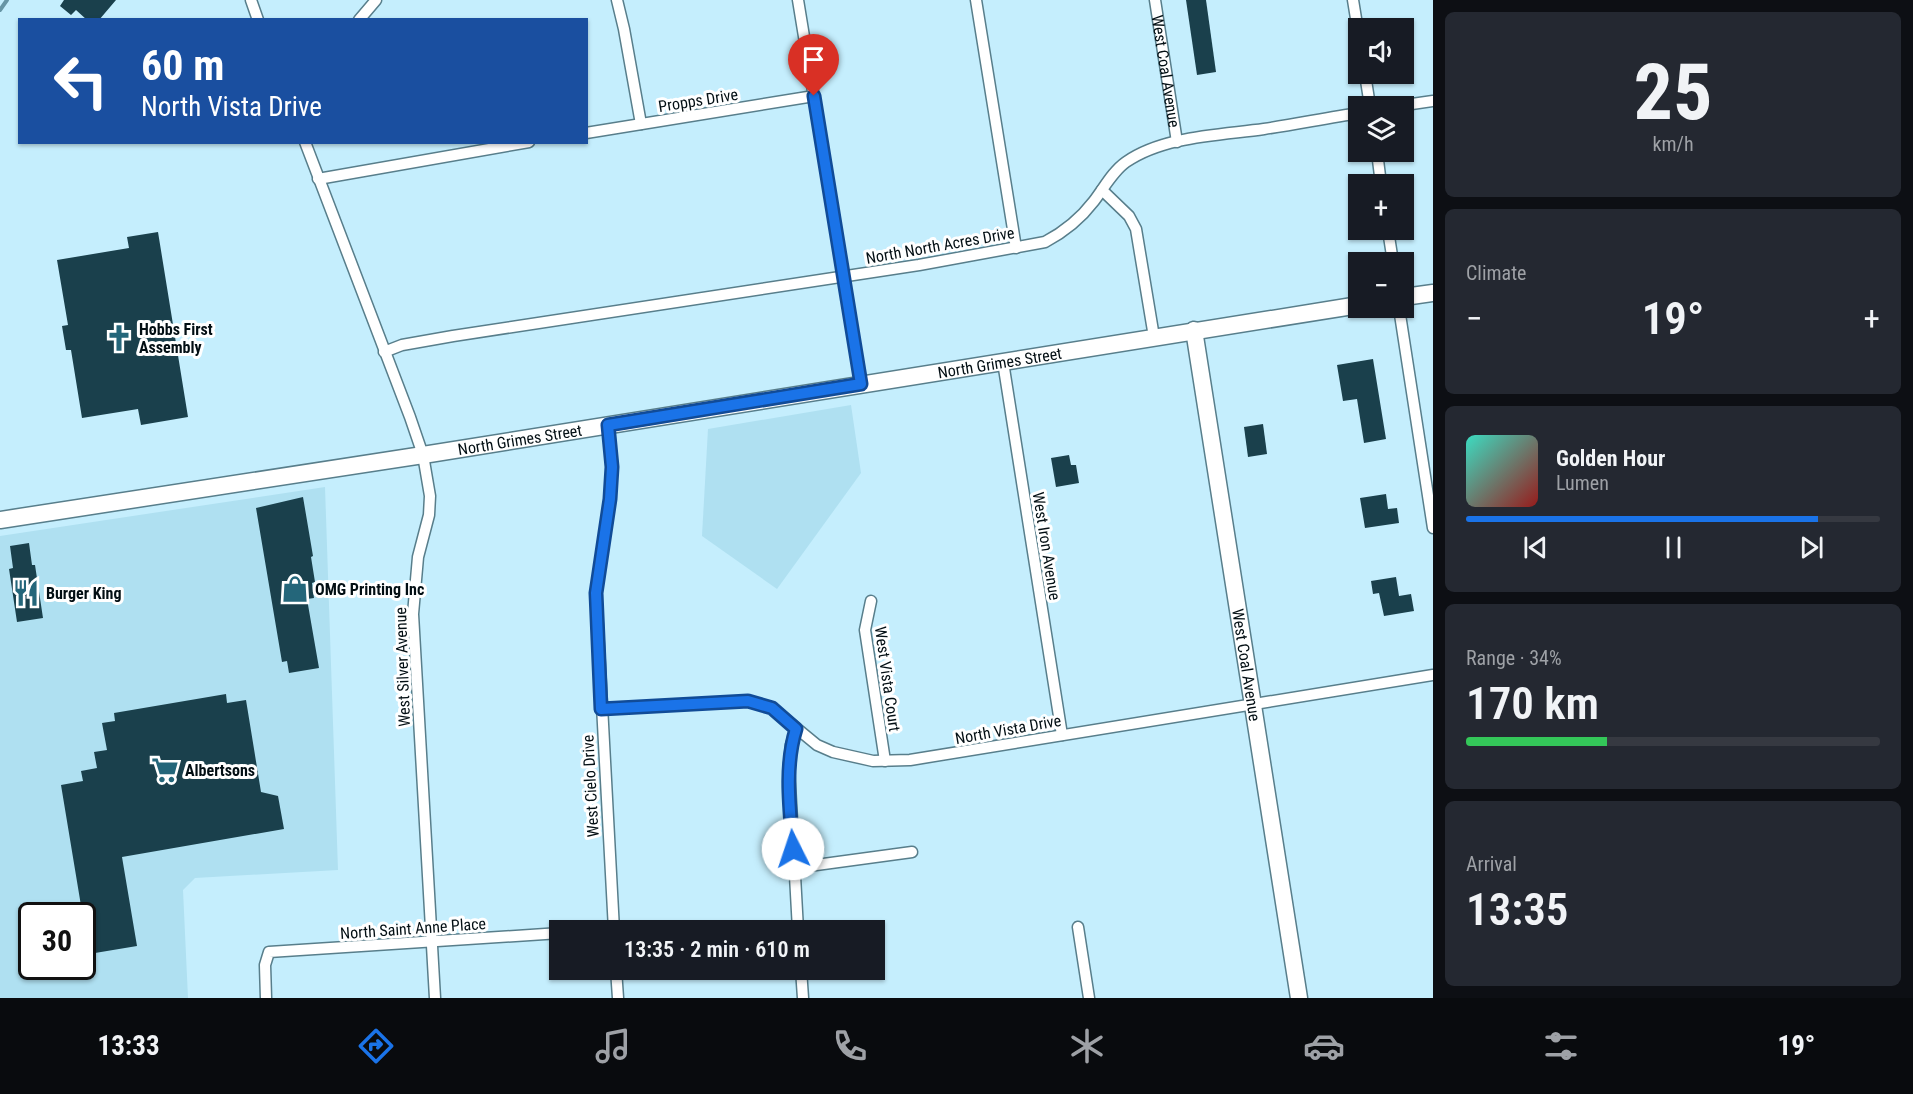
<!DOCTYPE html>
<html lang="en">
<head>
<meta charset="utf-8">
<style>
  body { margin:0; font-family:"Roboto Condensed",sans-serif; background:#242831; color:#f1f3f6; height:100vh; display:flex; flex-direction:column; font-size:22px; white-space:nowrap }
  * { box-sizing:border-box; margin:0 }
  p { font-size:20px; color:#9ea1a6 }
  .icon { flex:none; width:33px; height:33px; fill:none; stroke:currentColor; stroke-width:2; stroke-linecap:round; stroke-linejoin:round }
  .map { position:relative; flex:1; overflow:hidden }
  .details { display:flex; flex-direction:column; gap:12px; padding:12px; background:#0d0f14; width:480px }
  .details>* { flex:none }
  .banner { position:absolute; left:18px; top:18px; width:570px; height:126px; border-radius:0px; box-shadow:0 2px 4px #0004; background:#1a4fa0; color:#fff; overflow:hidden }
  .tools { position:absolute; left:1348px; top:18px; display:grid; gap:12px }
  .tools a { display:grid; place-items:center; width:66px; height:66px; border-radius:0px; background:#171b24; box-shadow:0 2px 4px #0004; font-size:30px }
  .speed { position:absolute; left:18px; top:902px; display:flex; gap:12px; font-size:30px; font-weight:700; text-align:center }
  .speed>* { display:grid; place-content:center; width:78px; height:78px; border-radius:50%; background:#171b24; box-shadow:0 2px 4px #0004; line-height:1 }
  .speed .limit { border:3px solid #111; border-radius:9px; background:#fff; color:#111 }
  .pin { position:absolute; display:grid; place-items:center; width:51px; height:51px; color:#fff; margin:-62px -26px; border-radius:50% 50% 50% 0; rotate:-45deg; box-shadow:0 0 6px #0007 }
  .pin .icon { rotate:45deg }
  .me { position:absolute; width:66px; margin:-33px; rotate:356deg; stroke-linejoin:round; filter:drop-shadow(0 0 4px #0008) }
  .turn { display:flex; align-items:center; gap:21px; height:126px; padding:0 24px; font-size:27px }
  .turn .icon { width:78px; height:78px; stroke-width:2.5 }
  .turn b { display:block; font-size:42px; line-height:51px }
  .big { font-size:45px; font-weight:600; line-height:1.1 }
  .details .card { flex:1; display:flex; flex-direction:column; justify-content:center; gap:9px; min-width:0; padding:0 21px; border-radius:9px; background:#242831 }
  .details .dial { align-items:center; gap:0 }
  .dial b { font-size:78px; line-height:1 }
  .song { display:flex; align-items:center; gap:18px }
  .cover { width:72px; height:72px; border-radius:9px; background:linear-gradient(135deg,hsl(170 70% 55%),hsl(0 70% 35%)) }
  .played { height:6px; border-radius:3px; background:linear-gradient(90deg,#1a73e8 85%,#363941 85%) }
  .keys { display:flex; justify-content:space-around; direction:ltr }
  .heat { display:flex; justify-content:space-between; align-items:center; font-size:33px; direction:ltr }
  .charge { height:9px; border-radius:4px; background:linear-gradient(90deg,#34c759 34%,#363941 0) }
  .trip { position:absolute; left:549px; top:920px; width:336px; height:60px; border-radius:0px; background:#171b24; box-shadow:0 2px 4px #0004; font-weight:600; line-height:60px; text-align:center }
  .tab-bar { display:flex; height:96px; justify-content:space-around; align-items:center; background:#090b0e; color:#9ea1a6 }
  .tab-bar .icon { width:42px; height:42px }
  .tab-bar .active { color:#1a73e8 }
  .tab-bar b { font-size:27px; color:#f1f3f6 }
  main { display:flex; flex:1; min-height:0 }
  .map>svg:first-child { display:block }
  .built { fill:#afe0f1; fill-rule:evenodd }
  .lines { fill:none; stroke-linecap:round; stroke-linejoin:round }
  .stream { stroke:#6795a5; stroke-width:4 }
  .building { fill:#1a404c }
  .street-casing { stroke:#587e8b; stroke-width:13 }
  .secondary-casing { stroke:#587e8b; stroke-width:19 }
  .street { stroke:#fff; stroke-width:10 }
  .secondary { stroke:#fff; stroke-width:16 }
  .route-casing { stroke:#114b97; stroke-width:15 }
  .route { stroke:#1a73e8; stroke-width:10 }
  .labels { text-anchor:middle; stroke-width:6; stroke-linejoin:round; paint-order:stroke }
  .street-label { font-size:16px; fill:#020e13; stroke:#fff }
  .poi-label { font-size:16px; font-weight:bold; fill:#020e13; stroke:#fff; text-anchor:start }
</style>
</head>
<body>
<main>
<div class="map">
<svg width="1433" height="998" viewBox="0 0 1433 998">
  <rect width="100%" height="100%" fill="#c5eefd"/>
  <g class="built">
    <path d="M851,405l10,68 -84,116 -75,-53 6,-107z"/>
    <path d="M325,487l13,383 -143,8 -12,12 5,108h-188v-462zM32,915h50v51h-50z"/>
  </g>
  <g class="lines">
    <path class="stream" d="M0,10l7,-10"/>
  </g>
  <g class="building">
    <path d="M64,0h52l-17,20h-12l-11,-10 -5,5 -11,-9z"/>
    <path d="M1186,0h20l10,72 -19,3z"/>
    <path d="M158,232l30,185 -47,8 -3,-16 -56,9 -11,-68h-5l-4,-24 6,-1 -11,-65 72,-12 -2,-11z"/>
    <path d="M1373,359l13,80 -22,4 -7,-44 -14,2 -6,-36z"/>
    <path d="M1263,424l4,30 -19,3 -4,-30z"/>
    <path d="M1069,455l2,10h5l3,18 -23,4 -5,-29z"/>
    <path d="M1386,494l2,15 9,-1 2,15 -34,5 -5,-30z"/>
    <path d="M303,497l10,59 -2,1 4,25 -3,1 2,15 -7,1 12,69 -30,5 -2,-12 -5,1 -26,-154z"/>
    <path d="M29,543l3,22h3l8,53 -26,4 -8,-53 4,-1 -3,-22z"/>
    <path d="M1396,577l3,19 12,-2 3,17 -30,5 -5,-23 -6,1 -2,-13z"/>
    <path d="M226,694l1,9 19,-3 15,92 17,4 6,33 -162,28 15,89 -48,8 -28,-169 22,-4 -2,-10 16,-3 -3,-16 13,-2 -5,-27 13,-2 -1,-8z"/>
  </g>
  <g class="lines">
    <defs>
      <g id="street">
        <path d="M251,0l7,20"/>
        <path d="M617,0l7,29 17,95"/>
        <path d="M798,0l63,384"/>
        <path d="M976,0l40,248"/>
        <path id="s1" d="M1155,0l22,142"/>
        <path d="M1353,0l6,37"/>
        <path d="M359,20l17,-20"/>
        <path d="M1365,74l5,32"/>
        <path d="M1398,106l35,-5"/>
        <path d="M586,133l228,-37"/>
        <path d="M305,142l105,275 13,38 7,41 -1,19 -11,42 -5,57 22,384"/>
        <path d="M1377,152l4,32"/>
        <path d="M318,179l211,-37"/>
        <path d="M1102,190l27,26 7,13 18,108"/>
        <path d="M1388,230l5,32"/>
        <path d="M1399,308l34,220"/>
        <path d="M384,352l18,-7 51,-9 466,-71 126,-23c19,-10 36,-24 49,-41 10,-13 19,-30 32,-39 37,-26 95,-27 138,-33 32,-5 63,-11 95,-16"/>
        <path d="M1003,362l59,373"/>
        <path d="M608,425l4,42 -2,32 -14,94 18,337"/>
        <path d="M871,601l-6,29 20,131"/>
        <path d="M601,709l147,-8 24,7 45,37 16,7 40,9 37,-1 523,-85"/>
        <path d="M796,729l-5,16 -2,21 9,164"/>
        <path d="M794,868l118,-16"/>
        <path d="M1078,927l11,71"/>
        <path d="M616,969l2,29"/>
        <path d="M801,969l2,29"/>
        <path d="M266,998l-1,-33 4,-13 291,-19"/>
      </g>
      <g id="secondary">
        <path d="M1404,297l29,-4"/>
        <path id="s2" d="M1194,330l105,668"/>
        <path id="s3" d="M0,520l423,-65 936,-150"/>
      </g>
    </defs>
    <use href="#street" class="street-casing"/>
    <use href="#secondary" class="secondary-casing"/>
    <use href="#street" class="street"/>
    <use href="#secondary" class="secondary"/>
  </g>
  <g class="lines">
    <defs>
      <path id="route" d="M793,849c-3,-39 -9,-82 3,-120l-24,-21 -24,-7 -147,8 -5,-116 14,-94 2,-32 -4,-42 253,-41 -47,-288"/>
    </defs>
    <use href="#route" class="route-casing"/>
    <use href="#route" class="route"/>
  </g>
  <defs>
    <symbol id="church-bare" viewBox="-9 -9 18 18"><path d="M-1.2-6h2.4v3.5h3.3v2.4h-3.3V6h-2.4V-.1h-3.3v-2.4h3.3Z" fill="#24667a" stroke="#fff" stroke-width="2.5" paint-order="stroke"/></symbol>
    <symbol id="shop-bare" viewBox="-9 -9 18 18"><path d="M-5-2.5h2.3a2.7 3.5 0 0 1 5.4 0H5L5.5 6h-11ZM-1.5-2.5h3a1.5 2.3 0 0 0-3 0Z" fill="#24667a" stroke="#fff" stroke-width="2.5" paint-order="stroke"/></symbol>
    <symbol id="restaurant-bare" viewBox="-9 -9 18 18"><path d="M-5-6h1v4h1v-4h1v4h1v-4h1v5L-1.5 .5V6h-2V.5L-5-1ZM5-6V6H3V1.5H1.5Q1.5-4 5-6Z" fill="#24667a" stroke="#fff" stroke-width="2.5" paint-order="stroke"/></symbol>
    <symbol id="supermarket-bare" viewBox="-9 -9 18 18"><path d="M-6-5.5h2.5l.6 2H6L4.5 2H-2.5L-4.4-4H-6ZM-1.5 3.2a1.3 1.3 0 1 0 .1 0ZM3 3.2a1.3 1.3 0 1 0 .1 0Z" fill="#24667a" stroke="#fff" stroke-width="2.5" paint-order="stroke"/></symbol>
  </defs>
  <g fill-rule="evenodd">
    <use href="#church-bare" x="100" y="319" width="38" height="38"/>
    <use href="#shop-bare" x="276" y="570" width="38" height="38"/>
    <use href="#restaurant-bare" x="7" y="574" width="38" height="38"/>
    <use href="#supermarket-bare" x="146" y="751" width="38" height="38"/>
  </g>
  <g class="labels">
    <g class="street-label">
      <text dy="6" stroke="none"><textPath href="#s1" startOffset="72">West Coal Avenue</textPath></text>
      <text transform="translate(698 100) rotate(-9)" y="6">Propps Drive</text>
      <text transform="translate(940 245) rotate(-10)" y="6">North North Acres Drive</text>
      <text dy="6" stroke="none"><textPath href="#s3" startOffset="1012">North Grimes Street</textPath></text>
      <text dy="6" stroke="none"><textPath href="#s3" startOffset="526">North Grimes Street</textPath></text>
      <text transform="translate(1047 546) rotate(81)" y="6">West Iron Avenue</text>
      <text dy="6" stroke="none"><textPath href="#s2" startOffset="339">West Coal Avenue</textPath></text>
      <text transform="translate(402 667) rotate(-92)" y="6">West Silver Avenue</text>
      <text transform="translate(888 679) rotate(82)" y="6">West Vista Court</text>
      <text transform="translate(1008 729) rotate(-10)" y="6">North Vista Drive</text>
      <text transform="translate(590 786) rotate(-93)" y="6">West Cielo Drive</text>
      <text transform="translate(413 928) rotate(-4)" y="6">North Saint Anne Place</text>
    </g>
    <g class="poi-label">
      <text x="139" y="335">Hobbs First<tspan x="139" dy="18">Assembly</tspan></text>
      <text x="315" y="595">OMG Printing Inc</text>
      <text x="46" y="599">Burger King</text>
      <text x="185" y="776">Albertsons</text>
    </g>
  </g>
</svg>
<div class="tools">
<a><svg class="icon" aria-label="sound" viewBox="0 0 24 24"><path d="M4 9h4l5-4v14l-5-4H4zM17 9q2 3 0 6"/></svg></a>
<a><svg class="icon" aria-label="layers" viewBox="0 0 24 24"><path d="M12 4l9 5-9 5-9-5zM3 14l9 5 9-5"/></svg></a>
<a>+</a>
<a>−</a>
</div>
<div class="speed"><div class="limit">30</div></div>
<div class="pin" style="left:814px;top:96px;background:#d93025"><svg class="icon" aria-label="arrive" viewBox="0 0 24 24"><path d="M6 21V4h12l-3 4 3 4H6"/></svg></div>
<svg class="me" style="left:793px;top:849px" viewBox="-20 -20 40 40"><circle r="19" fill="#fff"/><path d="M0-13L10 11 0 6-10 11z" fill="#1a73e8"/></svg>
<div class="trip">13:35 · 2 min · 610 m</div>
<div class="banner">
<div class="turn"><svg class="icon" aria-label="left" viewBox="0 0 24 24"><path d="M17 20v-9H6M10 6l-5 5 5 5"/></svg><div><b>60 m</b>North Vista Drive</div></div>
</div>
</div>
<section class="details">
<div class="card dial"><b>25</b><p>km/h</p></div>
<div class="card"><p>Climate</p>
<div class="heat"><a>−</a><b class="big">19°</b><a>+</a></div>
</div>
<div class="card">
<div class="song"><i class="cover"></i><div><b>Golden Hour</b><p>Lumen</p></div></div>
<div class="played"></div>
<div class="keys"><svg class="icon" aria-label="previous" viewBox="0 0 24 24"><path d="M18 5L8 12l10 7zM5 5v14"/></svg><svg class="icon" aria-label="pause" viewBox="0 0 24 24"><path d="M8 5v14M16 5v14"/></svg><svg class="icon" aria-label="next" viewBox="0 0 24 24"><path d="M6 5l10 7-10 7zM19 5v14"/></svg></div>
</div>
<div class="card"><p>Range · 34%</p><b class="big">170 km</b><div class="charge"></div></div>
<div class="card"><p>Arrival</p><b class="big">13:35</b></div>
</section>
</main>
<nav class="tab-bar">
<b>13:33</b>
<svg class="icon active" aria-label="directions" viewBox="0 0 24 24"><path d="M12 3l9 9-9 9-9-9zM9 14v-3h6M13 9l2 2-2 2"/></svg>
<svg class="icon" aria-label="music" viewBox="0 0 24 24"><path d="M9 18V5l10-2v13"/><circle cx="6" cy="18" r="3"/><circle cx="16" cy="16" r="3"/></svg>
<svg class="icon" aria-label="phone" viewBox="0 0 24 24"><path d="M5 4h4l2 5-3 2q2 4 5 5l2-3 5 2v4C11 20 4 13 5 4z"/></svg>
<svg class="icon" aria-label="climate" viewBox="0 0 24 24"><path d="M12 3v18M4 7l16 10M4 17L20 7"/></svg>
<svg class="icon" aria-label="car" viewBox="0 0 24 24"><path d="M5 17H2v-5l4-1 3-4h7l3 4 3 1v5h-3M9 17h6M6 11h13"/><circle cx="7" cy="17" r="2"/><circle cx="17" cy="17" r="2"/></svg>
<svg class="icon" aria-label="filters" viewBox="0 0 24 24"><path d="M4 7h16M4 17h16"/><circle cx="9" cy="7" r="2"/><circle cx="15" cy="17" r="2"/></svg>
<b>19°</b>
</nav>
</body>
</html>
